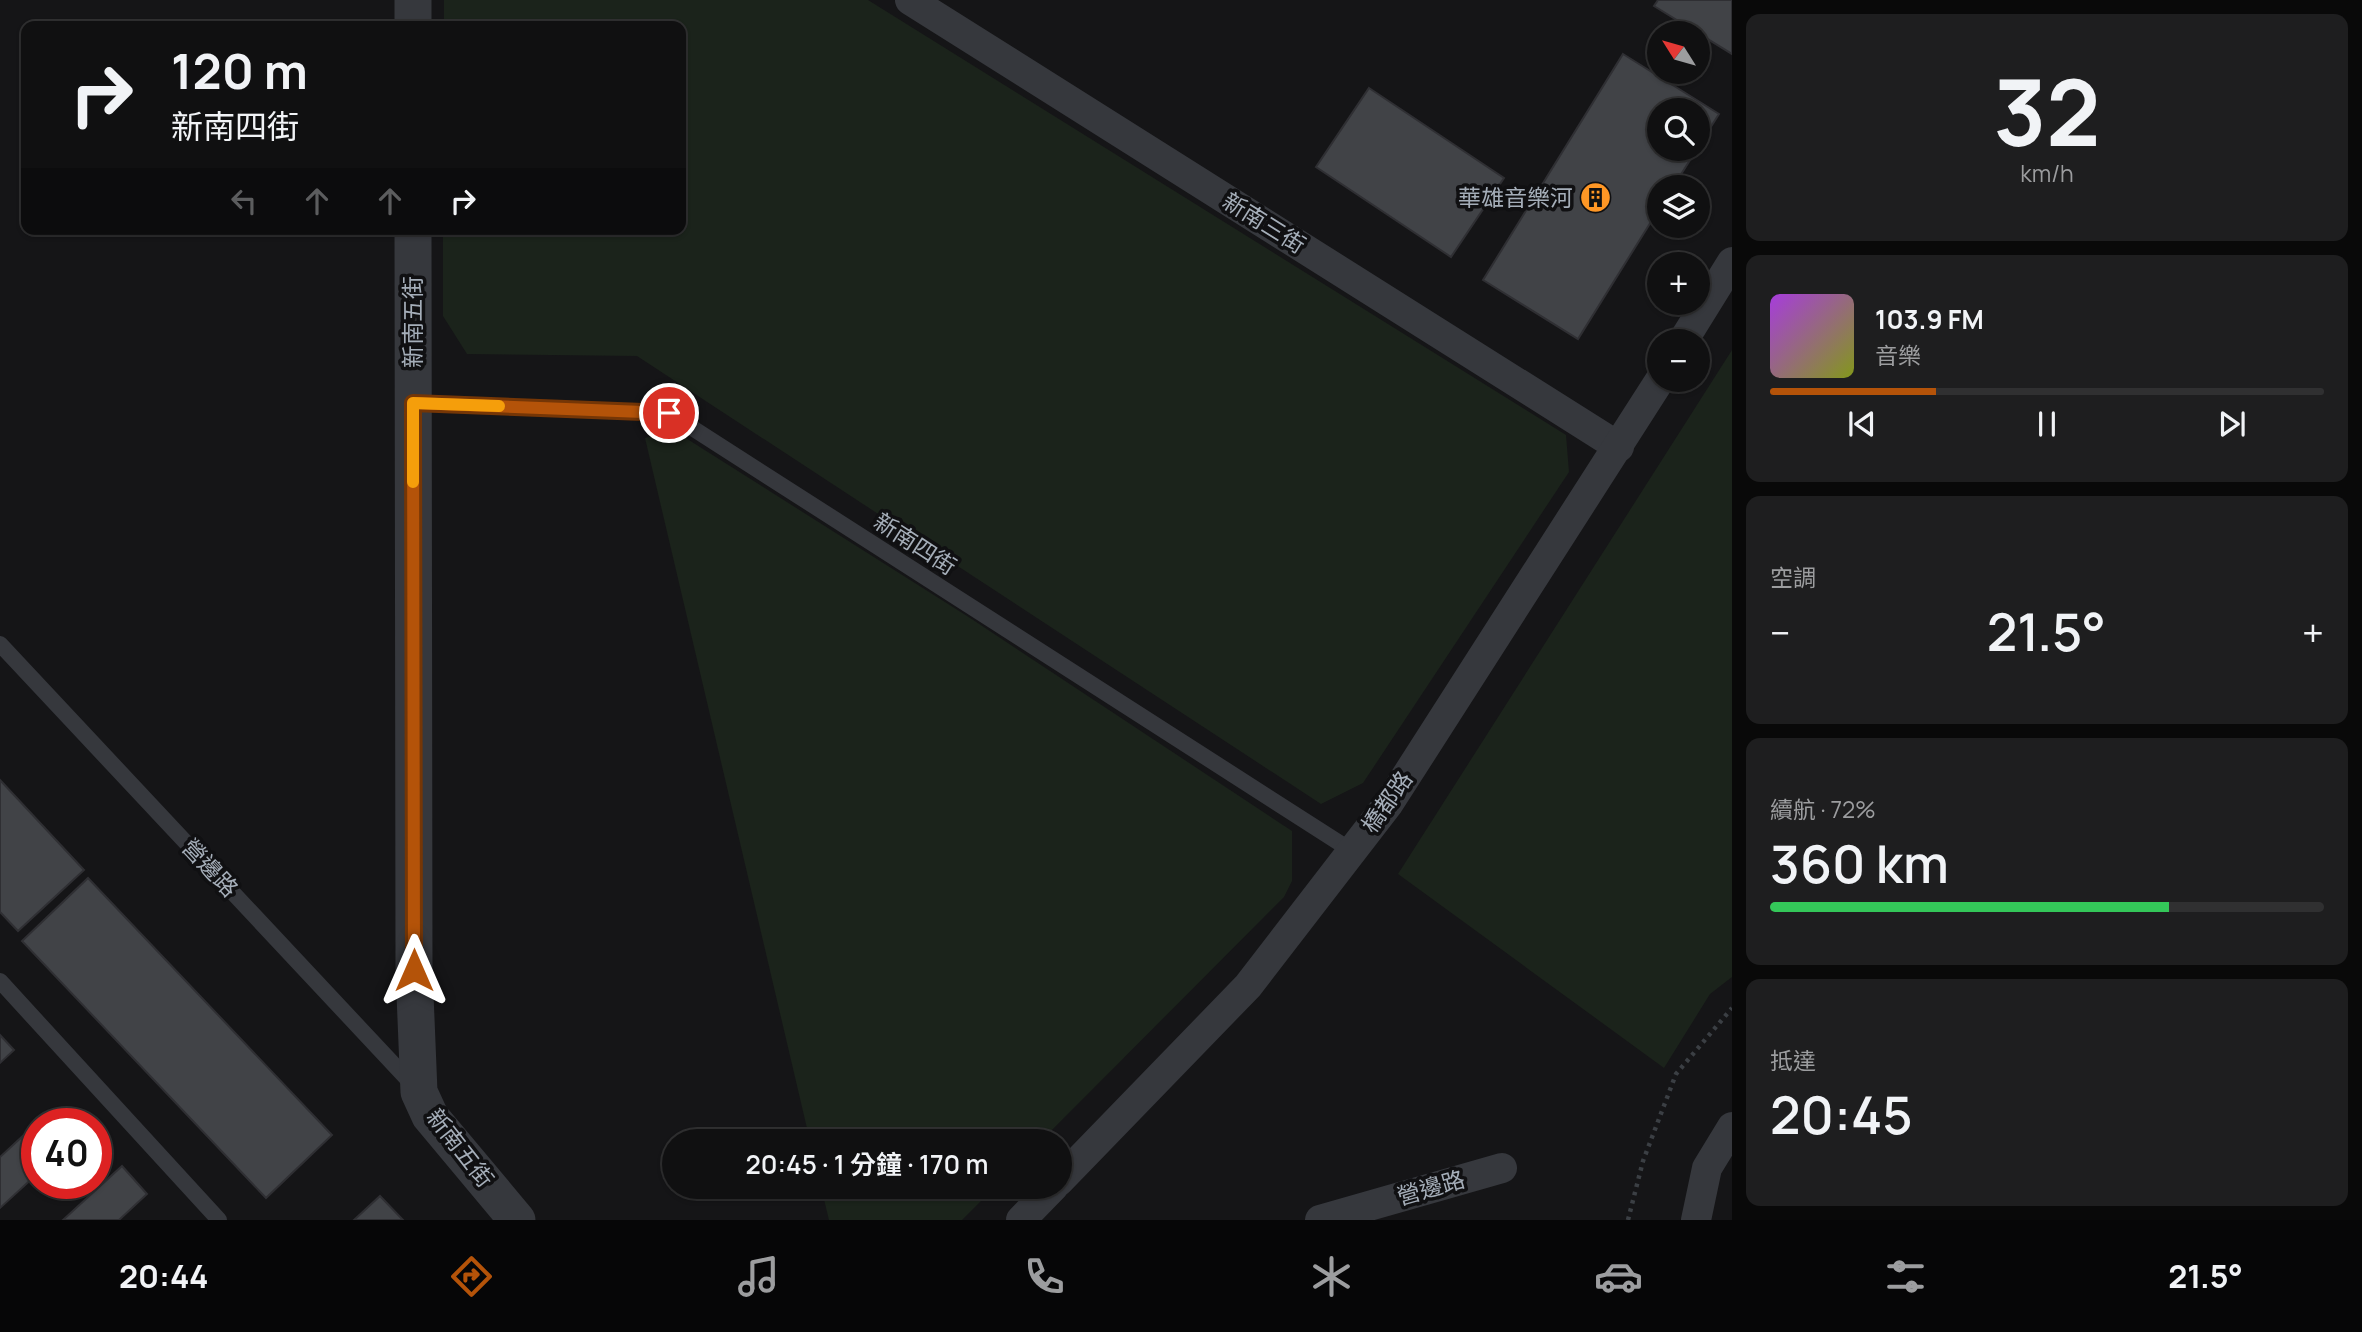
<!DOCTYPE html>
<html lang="zh-TW">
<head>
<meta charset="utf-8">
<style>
  body { margin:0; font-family:Manrope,"Noto Sans TC",sans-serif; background:#1e1e1f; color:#f1f3f6; height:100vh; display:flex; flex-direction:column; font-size:26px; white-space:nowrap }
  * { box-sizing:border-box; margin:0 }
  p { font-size:23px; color:#9c9d9f }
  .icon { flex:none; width:38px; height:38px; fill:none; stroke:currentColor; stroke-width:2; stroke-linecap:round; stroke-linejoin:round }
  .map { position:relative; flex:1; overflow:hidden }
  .panel { display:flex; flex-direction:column; gap:14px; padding:14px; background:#090909; width:630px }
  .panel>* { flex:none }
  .guide { position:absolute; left:21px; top:21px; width:665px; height:214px; border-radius:14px; box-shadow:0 2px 5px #0004,0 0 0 2px #303031; background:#101011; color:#f1f3f6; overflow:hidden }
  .needle { width:46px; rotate:307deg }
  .tools { position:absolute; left:1647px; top:21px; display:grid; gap:14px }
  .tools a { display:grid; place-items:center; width:63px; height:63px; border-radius:50%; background:#101011; box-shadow:0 2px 5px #0004,0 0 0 2px #303031; font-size:35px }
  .speed { position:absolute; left:21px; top:1108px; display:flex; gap:14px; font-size:35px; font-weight:700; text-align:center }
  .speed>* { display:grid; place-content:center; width:91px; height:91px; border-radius:50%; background:#101011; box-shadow:0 2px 5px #0004,0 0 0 2px #303031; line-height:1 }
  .speed .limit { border:10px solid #d22; background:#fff; color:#111 }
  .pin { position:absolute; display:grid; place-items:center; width:60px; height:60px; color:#fff; margin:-30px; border:4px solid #fff; border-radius:50%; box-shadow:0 2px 7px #0007 }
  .me { position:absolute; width:77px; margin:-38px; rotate:0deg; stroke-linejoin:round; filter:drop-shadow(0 0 5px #0008) }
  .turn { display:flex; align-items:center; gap:24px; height:147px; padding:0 35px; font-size:32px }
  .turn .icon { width:91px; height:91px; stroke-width:2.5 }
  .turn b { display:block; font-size:49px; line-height:60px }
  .lanes { display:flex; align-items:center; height:66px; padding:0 35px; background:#0003; justify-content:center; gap:35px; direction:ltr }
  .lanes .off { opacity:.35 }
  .big { font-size:52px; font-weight:600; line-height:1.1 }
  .panel .card { flex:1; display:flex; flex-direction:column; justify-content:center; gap:10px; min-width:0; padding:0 24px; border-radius:14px; background:#1e1e1f }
  .panel .dial { align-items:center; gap:0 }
  .dial b { font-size:91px; line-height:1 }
  .song { display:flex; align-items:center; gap:21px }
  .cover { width:84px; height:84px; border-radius:10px; background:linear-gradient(135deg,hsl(280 70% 55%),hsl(70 70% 35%)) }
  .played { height:7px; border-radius:4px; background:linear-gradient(90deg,#b45309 30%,#303031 30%) }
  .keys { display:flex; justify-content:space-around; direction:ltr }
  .heat { display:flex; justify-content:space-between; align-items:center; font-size:38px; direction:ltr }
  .charge { height:10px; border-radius:5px; background:linear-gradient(90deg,#34c759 72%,#303031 0) }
  .trip { position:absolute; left:662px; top:1129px; width:410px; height:70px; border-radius:35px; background:#101011; box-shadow:0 2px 5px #0004,0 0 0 2px #303031; font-weight:600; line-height:70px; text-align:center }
  .tabs { display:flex; height:112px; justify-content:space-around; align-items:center; background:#060607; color:#9c9d9f }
  .tabs .icon { width:49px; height:49px }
  .tabs .selected { color:#b45309 }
  .tabs b { font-size:32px; color:#f1f3f6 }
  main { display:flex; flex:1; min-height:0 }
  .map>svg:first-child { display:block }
  .green { fill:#1b231b }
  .building { fill:#414347; stroke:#2f2f33; stroke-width:2 }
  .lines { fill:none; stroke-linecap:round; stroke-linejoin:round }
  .path { stroke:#3b3f44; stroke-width:4.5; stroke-dasharray:3.5 5; stroke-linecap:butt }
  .service { stroke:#36383d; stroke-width:16 }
  .minor { stroke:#36383d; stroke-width:30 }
  .tertiary { stroke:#36383d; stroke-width:37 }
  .route-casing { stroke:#753606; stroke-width:18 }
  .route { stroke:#b45309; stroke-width:12 }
  .slow { stroke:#f59e0b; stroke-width:12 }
  .labels { text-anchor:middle; stroke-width:7; stroke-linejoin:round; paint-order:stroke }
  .poi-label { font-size:23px; fill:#a5aeb9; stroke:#101012; text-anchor:end }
  .street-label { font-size:23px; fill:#a5aeb9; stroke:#101012 }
</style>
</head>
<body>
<main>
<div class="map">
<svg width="1732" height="1220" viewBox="0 0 1732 1220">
  <rect width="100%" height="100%" fill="#151517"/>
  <g class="green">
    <path d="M444,0h424l698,435 3,37 -206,311 -42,21 -684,-448 -170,-2 -24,-38v-87h238v-203h-237z"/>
    <path d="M1732,350v627l-22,17 -46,74 -266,-194z"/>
    <path d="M673,430l294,186 325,215v50l-8,16 -243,244h-231l-165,-703z"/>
    <path d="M821,1187v-1l174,1 -33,33h-133z"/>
  </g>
  <g class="building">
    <path d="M1658,0h74v54l-78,-48z"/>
    <path d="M1623,54l96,60 -21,33v-37h-39v39h38l-24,38h-14v22l-81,130 -95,-59z"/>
    <path d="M1369,88l135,90 -53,79 -135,-90z"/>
    <path d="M0,780l84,90 -66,61 -18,-19z"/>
    <path d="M88,878l244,257 -66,63 -244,-257z"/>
    <path d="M0,1035l14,15 -14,13z"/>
    <path d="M25,1134l12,12v28l-37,34v-51z"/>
    <path d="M122,1166l25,28 -28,26h-56z"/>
    <path d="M380,1196l23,24h-49z"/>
  </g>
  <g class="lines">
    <path class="path" d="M1628,1220l15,-59 33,-87 56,-66"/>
    <g class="service">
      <path d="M413,403l256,10 683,438"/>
      <path d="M0,644l412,440"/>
      <path d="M0,981l219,239"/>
    </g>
    <g class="minor">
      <path d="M910,0l709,447"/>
      <path d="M1683,341l49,-79"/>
      <path d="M1059,1181l189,-195 141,-183 271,-423"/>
      <path d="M1021,1220l33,-34"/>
      <path d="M1320,1220l182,-52"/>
      <path d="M1696,1220l11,-52 25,-41"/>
    </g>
    <g class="tertiary">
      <path d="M413,0v26"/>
      <path d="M413,229l1,741 5,122 11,24 87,104"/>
    </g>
  </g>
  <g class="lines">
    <defs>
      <path id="route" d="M414,970l-1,-567 256,10"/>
    </defs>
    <use href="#route" class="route-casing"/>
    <use href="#route" class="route"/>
    <path class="slow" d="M413,482v-79l86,3"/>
  </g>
  <defs>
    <symbol id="building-disc" viewBox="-11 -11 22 22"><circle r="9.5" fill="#ff9725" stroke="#101012"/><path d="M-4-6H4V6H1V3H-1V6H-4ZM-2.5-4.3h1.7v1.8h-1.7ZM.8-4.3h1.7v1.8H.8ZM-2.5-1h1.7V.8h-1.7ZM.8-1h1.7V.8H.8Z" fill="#111"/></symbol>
  </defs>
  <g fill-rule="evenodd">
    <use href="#building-disc" x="1578" y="180" width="35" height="35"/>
  </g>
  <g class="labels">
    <g class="poi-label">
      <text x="1573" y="206">華雄音樂河</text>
    </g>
    <g class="street-label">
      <text transform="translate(1264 223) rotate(32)" y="8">新南三街</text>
      <text transform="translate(413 322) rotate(-90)" y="8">新南五街</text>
      <text transform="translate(915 544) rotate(33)" y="8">新南四街</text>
      <text transform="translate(1387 802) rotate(-55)" y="8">橋都路</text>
      <text transform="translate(210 868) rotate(47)" y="8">營邊路</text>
      <text transform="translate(460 1148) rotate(52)" y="8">新南五街</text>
      <text transform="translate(1431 1188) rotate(-16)" y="8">營邊路</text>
    </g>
  </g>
</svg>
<div class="tools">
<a><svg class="needle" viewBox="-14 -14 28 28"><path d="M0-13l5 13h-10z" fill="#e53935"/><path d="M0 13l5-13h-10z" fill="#9c9d9f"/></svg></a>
<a><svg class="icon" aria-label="search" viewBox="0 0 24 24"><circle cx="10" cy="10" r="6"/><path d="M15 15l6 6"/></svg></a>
<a><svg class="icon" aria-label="layers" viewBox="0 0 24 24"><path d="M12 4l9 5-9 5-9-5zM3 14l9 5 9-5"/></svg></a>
<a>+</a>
<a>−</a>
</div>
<div class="speed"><div class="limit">40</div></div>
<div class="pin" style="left:669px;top:413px;background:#d93025"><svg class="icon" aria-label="arrive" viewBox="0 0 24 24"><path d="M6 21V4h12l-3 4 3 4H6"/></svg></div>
<svg class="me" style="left:414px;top:970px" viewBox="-20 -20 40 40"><path d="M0-17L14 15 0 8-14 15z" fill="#b45309" stroke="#fff" stroke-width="4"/></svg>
<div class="trip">20:45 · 1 分鐘 · 170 m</div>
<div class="guide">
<div class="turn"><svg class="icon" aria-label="right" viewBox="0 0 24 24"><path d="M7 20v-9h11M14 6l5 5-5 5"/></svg><div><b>120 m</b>新南四街</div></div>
<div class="lanes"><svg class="icon off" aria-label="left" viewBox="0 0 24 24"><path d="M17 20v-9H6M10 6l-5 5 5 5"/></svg><svg class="icon off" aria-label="ahead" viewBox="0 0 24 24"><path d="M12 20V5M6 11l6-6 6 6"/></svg><svg class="icon off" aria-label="ahead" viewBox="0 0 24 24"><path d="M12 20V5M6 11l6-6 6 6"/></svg><svg class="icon" aria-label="right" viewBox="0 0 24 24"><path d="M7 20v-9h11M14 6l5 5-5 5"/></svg></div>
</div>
</div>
<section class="panel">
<div class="card dial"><b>32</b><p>km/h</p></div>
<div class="card">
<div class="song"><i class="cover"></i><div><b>103.9 FM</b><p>音樂</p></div></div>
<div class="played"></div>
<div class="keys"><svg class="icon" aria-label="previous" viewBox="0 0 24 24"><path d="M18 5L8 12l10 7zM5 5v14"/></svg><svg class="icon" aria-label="pause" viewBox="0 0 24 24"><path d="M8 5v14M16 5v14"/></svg><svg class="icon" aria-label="next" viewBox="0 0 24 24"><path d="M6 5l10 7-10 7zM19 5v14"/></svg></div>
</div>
<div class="card"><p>空調</p>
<div class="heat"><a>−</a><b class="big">21.5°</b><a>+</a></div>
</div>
<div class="card"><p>續航 · 72%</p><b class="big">360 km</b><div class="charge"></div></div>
<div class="card"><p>抵達</p><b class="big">20:45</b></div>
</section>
</main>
<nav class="tabs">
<b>20:44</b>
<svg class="icon selected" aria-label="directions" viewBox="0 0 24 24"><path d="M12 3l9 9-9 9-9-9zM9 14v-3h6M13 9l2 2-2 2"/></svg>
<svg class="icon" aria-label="music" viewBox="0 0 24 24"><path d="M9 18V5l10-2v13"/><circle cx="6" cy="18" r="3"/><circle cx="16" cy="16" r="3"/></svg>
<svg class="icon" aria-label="phone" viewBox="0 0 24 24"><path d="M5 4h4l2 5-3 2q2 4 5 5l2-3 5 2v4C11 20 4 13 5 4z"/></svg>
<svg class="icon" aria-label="climate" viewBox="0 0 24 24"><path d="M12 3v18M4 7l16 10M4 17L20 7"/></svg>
<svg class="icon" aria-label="car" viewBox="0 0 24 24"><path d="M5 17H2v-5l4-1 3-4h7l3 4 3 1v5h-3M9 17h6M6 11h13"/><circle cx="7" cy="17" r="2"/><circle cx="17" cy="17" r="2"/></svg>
<svg class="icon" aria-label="filters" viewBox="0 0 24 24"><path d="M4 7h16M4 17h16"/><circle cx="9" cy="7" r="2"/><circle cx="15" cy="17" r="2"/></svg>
<b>21.5°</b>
</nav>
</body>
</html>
